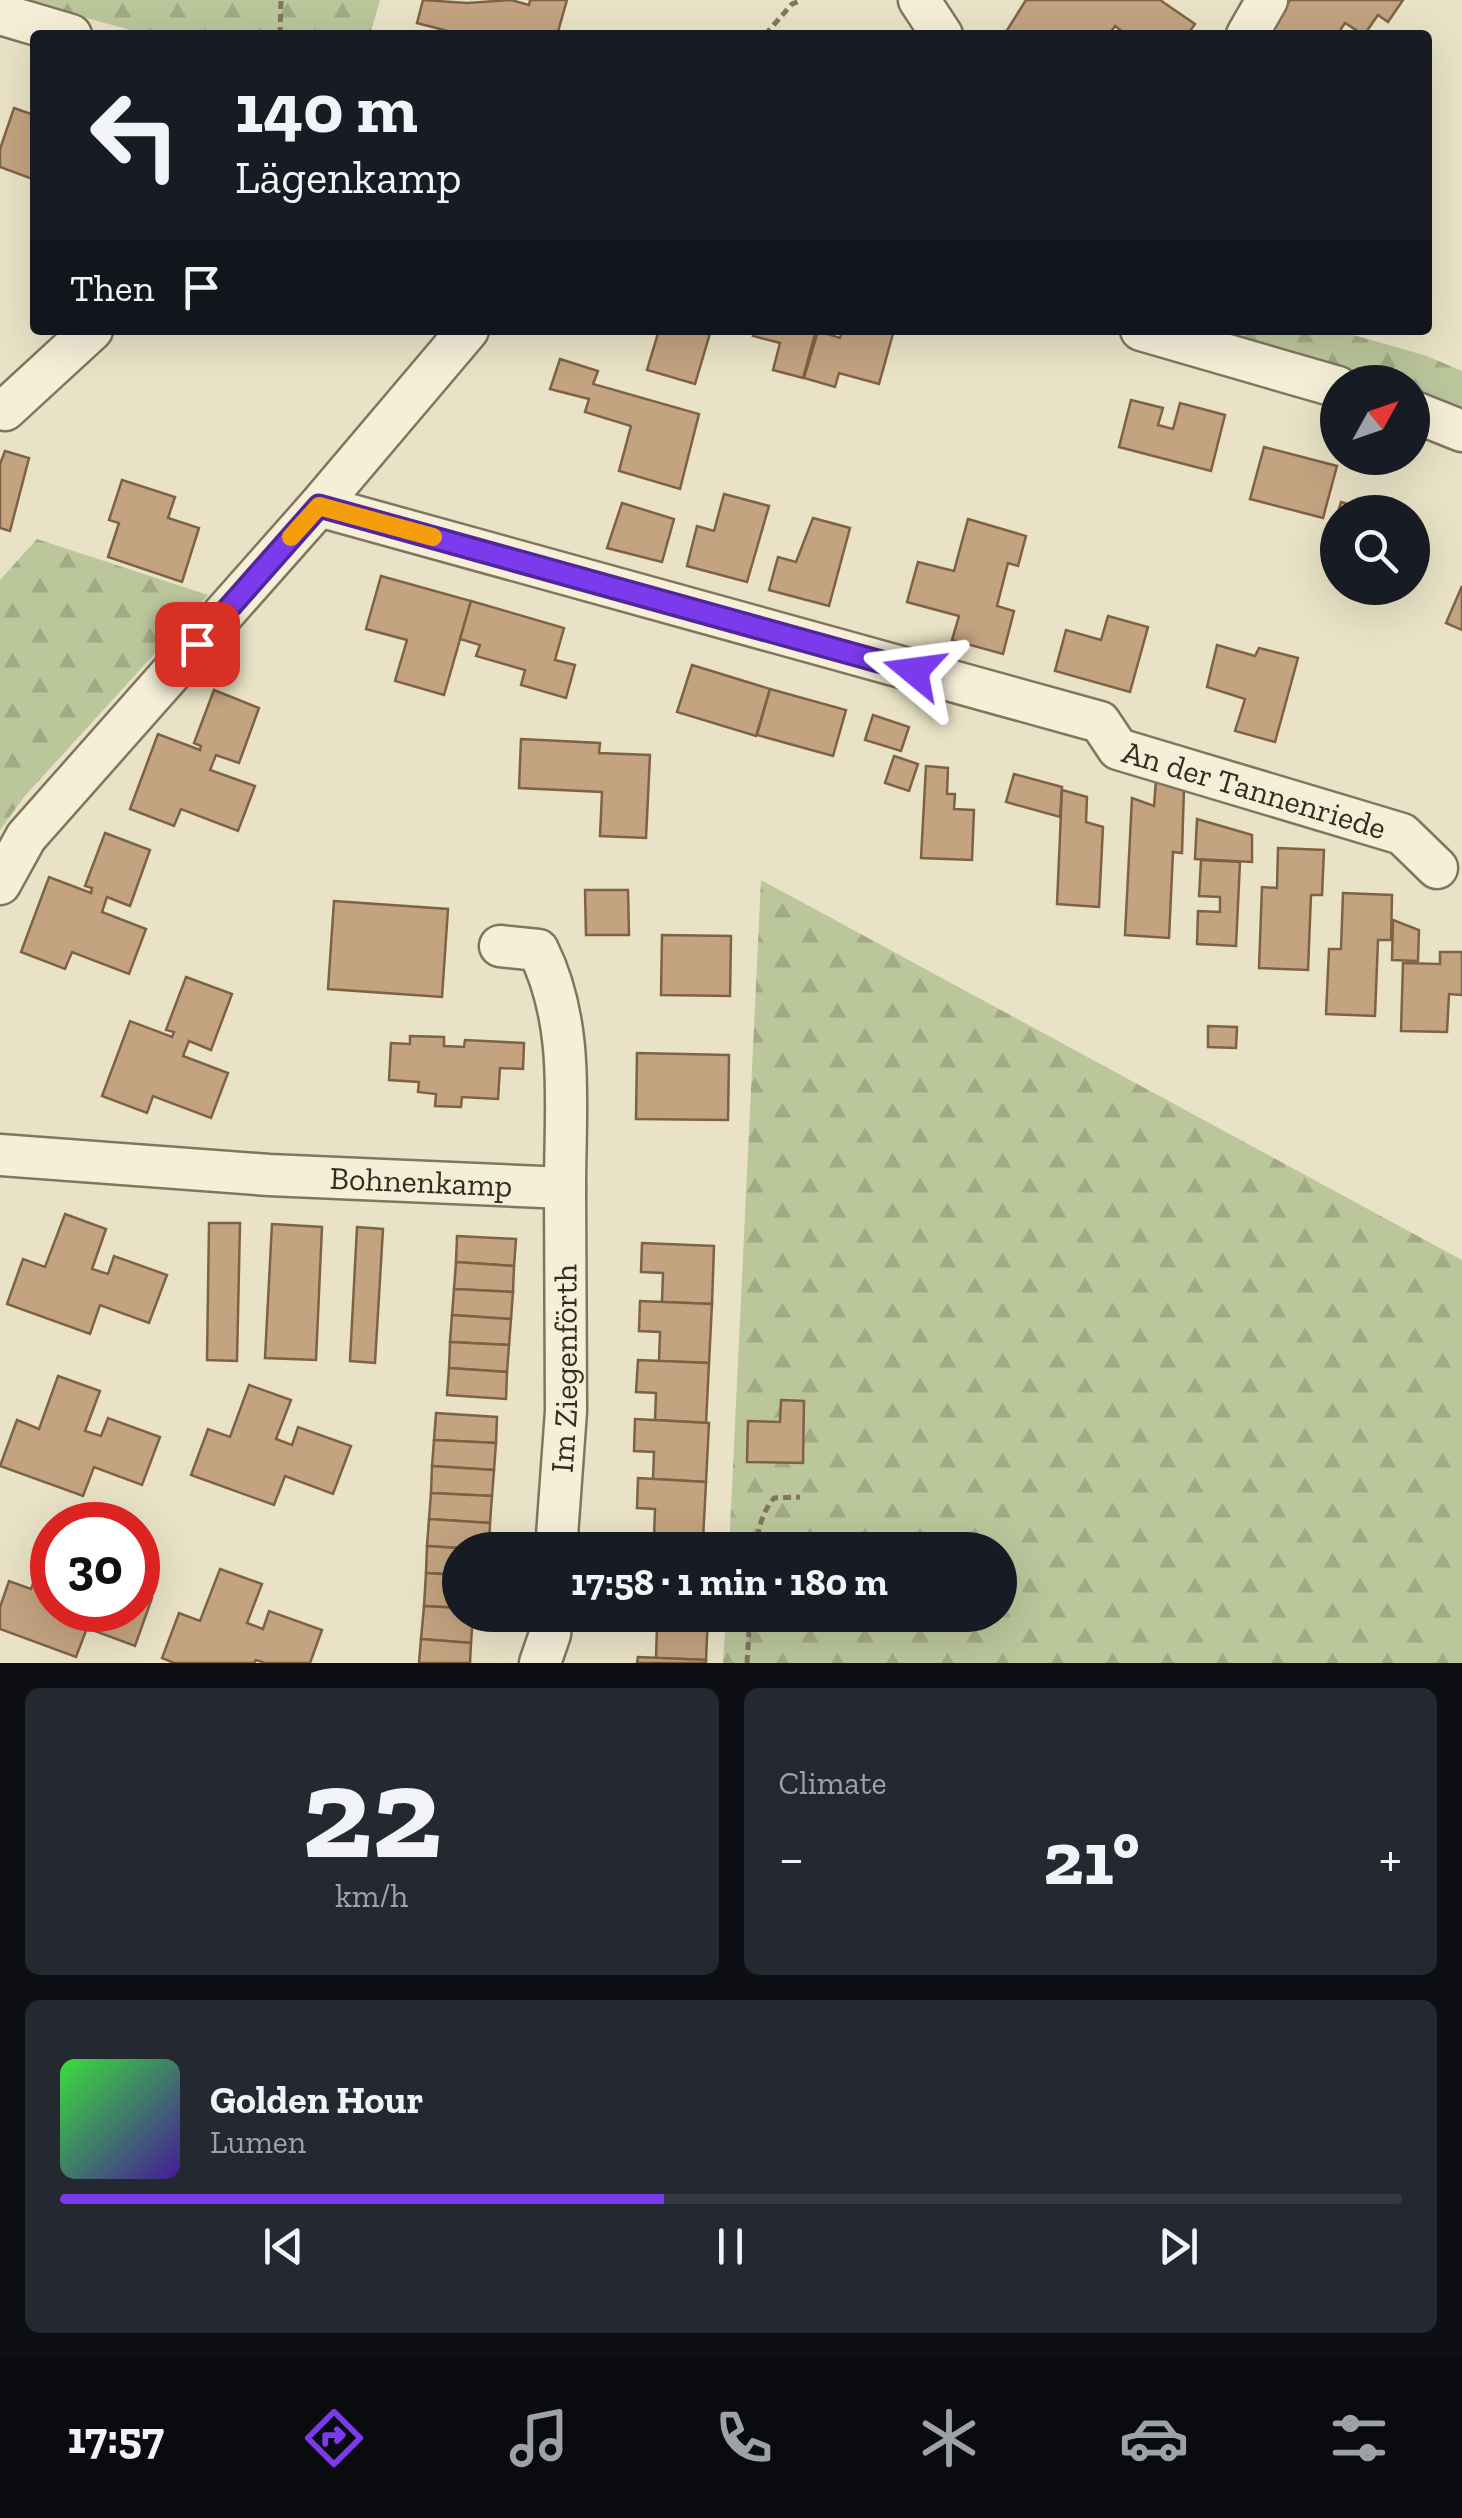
<!DOCTYPE html>
<html lang="en">
<head>
<meta charset="utf-8">
<style>
  body { margin:0; font-family:"Zilla Slab",serif; background:#242831; color:#f1f3f6; height:100vh; display:flex; flex-direction:column; font-size:38px; white-space:nowrap }
  * { box-sizing:border-box; margin:0 }
  p { font-size:32px; color:#9ea1a6 }
  .icon { flex:none; width:55px; height:55px; fill:none; stroke:currentColor; stroke-width:2; stroke-linecap:round; stroke-linejoin:round }
  .map { position:relative; height:1663px; overflow:hidden }
  .side { display:flex; flex-direction:column; gap:25px; padding:25px; background:#0d0f14; flex:1 }
  .side>* { flex:none }
  .hud { position:absolute; left:30px; top:30px; width:1402px; height:305px; border-radius:10px; box-shadow:0 10px 40px #0002; background:#171b24; color:#f1f3f6; overflow:hidden }
  .needle { width:65px; rotate:50deg }
  .tools { position:absolute; left:1320px; top:365px; display:grid; gap:20px }
  .tools a { display:grid; place-items:center; width:110px; height:110px; border-radius:50%; background:#171b24; box-shadow:0 10px 40px #0002; font-size:50px }
  .speed { position:absolute; left:30px; top:1502px; display:flex; gap:20px; font-size:50px; font-weight:700; text-align:center }
  .speed>* { display:grid; place-content:center; width:130px; height:130px; border-radius:50%; background:#171b24; box-shadow:0 10px 40px #0002; line-height:1 }
  .speed .limit { border:15px solid #d22; background:#fff; color:#111 }
  .pin { position:absolute; display:grid; place-items:center; width:85px; height:85px; color:#fff; margin:-42px; border-radius:20px; box-shadow:0 5px 15px #0006 }
  .me { position:absolute; width:110px; margin:-55px; rotate:286deg; stroke-linejoin:round; filter:drop-shadow(0 0 8px #0008) }
  .turn { display:flex; align-items:center; gap:35px; height:210px; padding:0 40px; font-size:45px }
  .turn .icon { width:130px; height:130px; stroke-width:2.5 }
  .turn b { display:block; font-size:70px; line-height:85px }
  .then { display:flex; align-items:center; height:95px; padding:0 40px; background:#0003; gap:20px; font-size:38px }
  .big { font-size:75px; font-weight:700; line-height:1.1 }
  .side .widget { flex:1; display:flex; flex-direction:column; justify-content:center; gap:15px; min-width:0; padding:0 35px; border-radius:15px; background:#242831 }
  .side .dial { align-items:center; gap:0 }
  .dial b { font-size:130px; line-height:1 }
  .song { display:flex; align-items:center; gap:30px }
  .cover { width:120px; height:120px; border-radius:15px; background:linear-gradient(135deg,hsl(120 70% 55%),hsl(260 70% 35%)) }
  .played { height:10px; border-radius:5px; background:linear-gradient(90deg,#7c3aed 45%,#363941 45%) }
  .keys { display:flex; justify-content:space-around; direction:ltr }
  .heat { display:flex; justify-content:space-between; align-items:center; font-size:55px; direction:ltr }
  .side .tiles { flex:1; display:grid; gap:25px; grid-template-columns:1fr 1fr }
  .widget:last-child { grid-column:span 2 }
  .trip { position:absolute; left:442px; top:1532px; width:575px; height:100px; border-radius:50px; background:#171b24; box-shadow:0 10px 40px #0002; font-weight:700; line-height:100px; text-align:center }
  .tab-bar { display:flex; height:160px; justify-content:space-around; align-items:center; background:#090b0e; color:#9ea1a6 }
  .tab-bar .icon { width:70px; height:70px }
  .tab-bar .current { color:#7c3aed }
  .tab-bar b { font-size:45px; color:#f1f3f6 }
  .map>svg:first-child { display:block }
  .forest { fill:url(#forest-firs) }
  .building { fill:#c3a380; stroke:#7e6246; stroke-width:2.5 }
  .lines { fill:none; stroke-linecap:round; stroke-linejoin:round }
  .minor-casing { stroke:#82755e; stroke-width:45 }
  .path { stroke:#82755e; stroke-width:5; stroke-dasharray:8 5; stroke-linecap:butt }
  .minor { stroke:#f5efd8; stroke-width:40 }
  .route-casing { stroke:#51269a; stroke-width:25 }
  .route { stroke:#7c3aed; stroke-width:18 }
  .slow { stroke:#f59e0b; stroke-width:18 }
  .labels { text-anchor:middle; stroke-width:9; stroke-linejoin:round; paint-order:stroke }
  .street-label { font-size:32px; fill:#342c20; stroke:#f1ecd5 }
</style>
</head>
<body>
<div class="map">
<svg width="1462" height="1663" viewBox="0 0 1462 1663">
  <defs>
    <pattern id="forest-firs" width="22" height="20" patternUnits="userSpaceOnUse" patternTransform="scale(2.5)"><rect width="22" height="20" fill="#bcc69b"/><path d="M5 1l3.5 6h-7zM16 11l3.5 6h-7z" fill="#a2aa85"/></pattern>
  </defs>
  <rect width="100%" height="100%" fill="#e9e2c6"/>
  <g class="forest">
    <path d="M22,0h358l-10,35h-222z"/>
    <path d="M1203,330h133l91,26 35,15v38l-49,-17 -1,-10h-30z"/>
    <path d="M37,539l171,56 -184,202 -24,33v-250z"/>
    <path d="M761,880l701,380v403h-739l3,-48h274v-65h-271z"/>
  </g>
  <g class="building">
    <path d="M423,0l44,3 44,-3 18,5 1,-5h37l-10,35h-94l-46,-12z"/>
    <path d="M1026,0h134l35,24 -8,11h-60l-12,-9 -6,9h-105z"/>
    <path d="M1290,0h113l-15,22 -10,-7 -14,20 -19,-12 -8,12h-70z"/>
    <path d="M14,108l20,7 -3,8 4,1v56l-35,-13v-18z"/>
    <path d="M659,330h52l-16,54 -48,-14z"/>
    <path d="M755,330h61l-13,48 -30,-8 7,-27 -27,-7z"/>
    <path d="M842,330h52l-15,54 -40,-11 -4,14 -31,-9 14,-47 22,7z"/>
    <path d="M560,359l38,12 -5,13 106,30 -19,75 -61,-18 12,-45 -46,-14 4,-13 -39,-10z"/>
    <path d="M1131,400l32,8 -5,17 15,4 7,-26 45,12 -14,56 -92,-24z"/>
    <path d="M1264,447l73,19 -14,52 -73,-19z"/>
    <path d="M5,451l24,7 -19,73 -10,-3v-64z"/>
    <path d="M122,480l53,17 -7,21 31,10 -17,54 -74,-25 11,-34 -10,-3z"/>
    <path d="M724,494l45,12 -22,76 -60,-16 10,-40 17,5z"/>
    <path d="M1341,502l36,10h-39z"/>
    <path d="M622,503l52,16 -12,43 -55,-14z"/>
    <path d="M813,518l37,10 -21,78 -60,-16 9,-33 18,5z"/>
    <path d="M968,519l58,17 -8,30 -10,-3 -11,43 17,5 -11,43 -51,-14 7,-24 -52,-14 11,-40 36,9z"/>
    <path d="M381,576l90,25 -27,94 -49,-14 12,-41 -41,-11z"/>
    <path d="M1462,586v44l-16,-7z"/>
    <path d="M471,601l93,27 -9,32 20,5 -9,33 -45,-13 4,-15 -49,-14 4,-11 -20,-6z"/>
    <path d="M1108,616l40,11 -18,65 -75,-21 11,-41 35,10z"/>
    <path d="M1217,645l38,11 4,-8 39,10 -23,84 -40,-11 10,-32 -38,-12z"/>
    <path d="M692,665l78,24 -14,47 -79,-24z"/>
    <path d="M770,689l76,21 -13,46 -76,-21z"/>
    <path d="M214,690l45,18 -20,55 -23,-8 -6,15 45,16 -17,45 -57,-22 -7,17 -44,-17 28,-75 42,16 1,-4 -7,-3z"/>
    <path d="M873,715l36,12 -8,24 -36,-11z"/>
    <path d="M521,739l79,4 -1,10 51,2 -4,83 -46,-2 2,-44 -83,-4z"/>
    <path d="M894,756l24,8 -9,27 -24,-8z"/>
    <path d="M926,766l22,2 -1,26h8l-1,15 20,1 -2,50 -51,-2z"/>
    <path d="M1014,774l48,13 -2,30 -54,-15z"/>
    <path d="M1156,780l28,7 -2,66 -9,-1 -4,86 -44,-3 7,-137 22,8z"/>
    <path d="M1062,790l25,7 -1,25 17,5 -4,80 -42,-3z"/>
    <path d="M1197,819l55,16v27l-57,-3z"/>
    <path d="M105,833l45,17 -20,56 -23,-9 -5,15 44,17 -17,45 -57,-22 -7,17 -44,-17 28,-75 42,16 1,-5 -7,-2z"/>
    <path d="M1278,848l46,2 -2,45h-11l-3,75 -49,-2 3,-81 15,1z"/>
    <path d="M1201,860l39,2 -4,84 -39,-2 1,-33 22,1v-15l-21,-1z"/>
    <path d="M585,890h43l1,45h-43z"/>
    <path d="M1343,893l49,2 -1,45h-13l-3,76 -49,-2 3,-65h12z"/>
    <path d="M334,901l114,8 -6,88 -114,-8z"/>
    <path d="M1393,920l26,10 -1,31 -26,-1z"/>
    <path d="M662,935l69,1 -1,60 -69,-1z"/>
    <path d="M1440,952h22v43l-13,-1 -2,38 -46,-1 2,-68 37,1z"/>
    <path d="M186,977l46,17 -21,56 -22,-9 -6,15 45,17 -17,45 -58,-22 -6,17 -45,-17 28,-75 42,16 2,-5 -8,-2z"/>
    <path d="M1208,1026l29,1 -1,21 -28,-1z"/>
    <path d="M410,1036l34,1v9l20,1 1,-7 59,3 -1,26 -23,-1 -2,31 -36,-2 -1,10 -26,-1 1,-12 -18,-2 1,-10 -30,-2 2,-37 19,1z"/>
    <path d="M637,1053l92,2 -1,65 -92,-1z"/>
    <path d="M65,1214l41,15 -14,40 16,5 6,-18 53,19 -18,48 -49,-18 -10,29 -83,-30 16,-45 22,8z"/>
    <path d="M209,1223h31l-3,138 -30,-1z"/>
    <path d="M272,1224l50,3 -6,133 -51,-2z"/>
    <path d="M357,1227l26,2 -8,134 -25,-2z"/>
    <path d="M457,1236l59,3 -2,27 -58,-4z"/>
    <path d="M642,1243l72,3 -2,58 -50,-2 1,-29 -22,-1z"/>
    <path d="M456,1262l58,4 -1,26 -59,-3z"/>
    <path d="M454,1289l59,3 -2,27 -59,-4z"/>
    <path d="M640,1301l72,3 -3,59 -50,-2 1,-29 -21,-1z"/>
    <path d="M452,1315l59,4 -2,26 -59,-3z"/>
    <path d="M450,1342l59,3 -2,27 -58,-4z"/>
    <path d="M638,1360l71,3 -3,60 -51,-3 1,-27 -20,-1z"/>
    <path d="M449,1368l58,4 -1,27 -59,-4z"/>
    <path d="M58,1376l42,15 -15,40 16,5 7,-18 52,19 -18,48 -48,-18 -11,29 -83,-30 17,-46 22,9z"/>
    <path d="M249,1385l42,15 -15,39 16,6 6,-18 53,19 -18,48 -48,-18 -11,29 -83,-30 17,-46 22,8z"/>
    <path d="M781,1400l23,1 -1,62 -56,-1 1,-41 32,1z"/>
    <path d="M436,1413l61,4 -1,26 -62,-3z"/>
    <path d="M635,1419l74,4 -3,59 -53,-3 1,-27 -20,-1z"/>
    <path d="M434,1440l62,3 -2,27 -62,-4z"/>
    <path d="M432,1466l62,4 -2,26 -61,-3z"/>
    <path d="M638,1478l68,4 -3,58 -49,-2 1,-29 -18,-1z"/>
    <path d="M431,1493l61,3 -2,27 -61,-4z"/>
    <path d="M429,1519l61,4 -1,27 -62,-4z"/>
    <path d="M51,1537l1,73h86v-17l14,5 -17,48 -48,-18 -11,29 -76,-28v-22l9,-26 22,8z"/>
    <path d="M636,1537l67,3v10h-68z"/>
    <path d="M427,1546l62,4h-29v25l-34,-2z"/>
    <path d="M220,1569l42,15 -15,39 16,6 6,-18 53,19 -12,33h-45l-9,-3 -2,3h-80l-12,-5 17,-45 21,8z"/>
    <path d="M426,1573l34,2v33l-36,-2z"/>
    <path d="M424,1606l36,2v7h13l-2,28 -50,-4z"/>
    <path d="M640,1615h68l-2,45 -50,-2 1,-31 -18,-1z"/>
    <path d="M421,1639l50,4 -1,20h-51z"/>
    <path d="M638,1657l68,3v3h-69z"/>
  </g>
  <g class="lines">
    <defs>
      <g id="minor">
        <path d="M919,0l23,35"/>
        <path d="M0,14l71,21"/>
        <path d="M1247,35l20,-35"/>
        <path d="M1141,330l197,57"/>
        <path d="M5,410l87,-80"/>
        <path d="M1412,411l50,20"/>
        <path id="s1" d="M319,506l781,216 18,27 284,85 35,34"/>
        <path d="M0,884l26,-47 293,-331 149,-176"/>
        <path id="s2" d="M0,1155l269,20 296,13c0,-81 10,-164 -27,-238l-38,-4"/>
        <path id="s3" d="M556,1550l10,-139 -1,-223"/>
        <path d="M540,1663l10,-29 2,-19"/>
      </g>
    </defs>
    <use href="#minor" class="minor-casing"/>
    <g class="path">
      <path d="M280,35l1,-35"/>
      <path d="M765,35l27,-31 10,-4"/>
      <path d="M756,1550c2,-20 5,-36 18,-52l26,-1"/>
      <path d="M747,1663l3,-48"/>
    </g>
    <use href="#minor" class="minor"/>
  </g>
  <g class="lines">
    <defs>
      <path id="route" d="M197,644l122,-138 595,165"/>
    </defs>
    <use href="#route" class="route-casing"/>
    <use href="#route" class="route"/>
    <path class="slow" d="M291,537l28,-31 114,31"/>
  </g>
  <g class="labels">
    <g class="street-label">
      <text dy="11" stroke="none"><textPath href="#s1" startOffset="985">An der Tannenriede</textPath></text>
      <text dy="11" stroke="none"><textPath href="#s2" startOffset="422">Bohnenkamp</textPath></text>
      <text dy="11" stroke="none"><textPath href="#s3" startOffset="182">Im Ziegenförth</textPath></text>
    </g>
  </g>
</svg>
<div class="tools">
<a><svg class="needle" viewBox="-14 -14 28 28"><path d="M0-13l5 13h-10z" fill="#e53935"/><path d="M0 13l5-13h-10z" fill="#9ea1a6"/></svg></a>
<a><svg class="icon" aria-label="search" viewBox="0 0 24 24"><circle cx="10" cy="10" r="6"/><path d="M15 15l6 6"/></svg></a>
</div>
<div class="speed"><div class="limit">30</div></div>
<div class="pin" style="left:197px;top:644px;background:#d93025"><svg class="icon" aria-label="arrive" viewBox="0 0 24 24"><path d="M6 21V4h12l-3 4 3 4H6"/></svg></div>
<svg class="me" style="left:914px;top:671px" viewBox="-20 -20 40 40"><path d="M0-17L14 15 0 8-14 15z" fill="#7c3aed" stroke="#fff" stroke-width="4"/></svg>
<div class="trip">17:58 · 1 min · 180 m</div>
<div class="hud">
<div class="turn"><svg class="icon" aria-label="left" viewBox="0 0 24 24"><path d="M17 20v-9H6M10 6l-5 5 5 5"/></svg><div><b>140 m</b>Lägenkamp</div></div>
<div class="then">Then<svg class="icon" aria-label="arrive" viewBox="0 0 24 24"><path d="M6 21V4h12l-3 4 3 4H6"/></svg></div>
</div>
</div>
<section class="side">
<div class="tiles">
<div class="widget dial"><b>22</b><p>km/h</p></div>
<div class="widget"><p>Climate</p>
<div class="heat"><a>−</a><b class="big">21°</b><a>+</a></div>
</div>
<div class="widget">
<div class="song"><i class="cover"></i><div><b>Golden Hour</b><p>Lumen</p></div></div>
<div class="played"></div>
<div class="keys"><svg class="icon" aria-label="previous" viewBox="0 0 24 24"><path d="M18 5L8 12l10 7zM5 5v14"/></svg><svg class="icon" aria-label="pause" viewBox="0 0 24 24"><path d="M8 5v14M16 5v14"/></svg><svg class="icon" aria-label="next" viewBox="0 0 24 24"><path d="M6 5l10 7-10 7zM19 5v14"/></svg></div>
</div>
</div>
</section>
<nav class="tab-bar">
<b>17:57</b>
<svg class="icon current" aria-label="directions" viewBox="0 0 24 24"><path d="M12 3l9 9-9 9-9-9zM9 14v-3h6M13 9l2 2-2 2"/></svg>
<svg class="icon" aria-label="music" viewBox="0 0 24 24"><path d="M9 18V5l10-2v13"/><circle cx="6" cy="18" r="3"/><circle cx="16" cy="16" r="3"/></svg>
<svg class="icon" aria-label="phone" viewBox="0 0 24 24"><path d="M5 4h4l2 5-3 2q2 4 5 5l2-3 5 2v4C11 20 4 13 5 4z"/></svg>
<svg class="icon" aria-label="climate" viewBox="0 0 24 24"><path d="M12 3v18M4 7l16 10M4 17L20 7"/></svg>
<svg class="icon" aria-label="car" viewBox="0 0 24 24"><path d="M5 17H2v-5l4-1 3-4h7l3 4 3 1v5h-3M9 17h6M6 11h13"/><circle cx="7" cy="17" r="2"/><circle cx="17" cy="17" r="2"/></svg>
<svg class="icon" aria-label="filters" viewBox="0 0 24 24"><path d="M4 7h16M4 17h16"/><circle cx="9" cy="7" r="2"/><circle cx="15" cy="17" r="2"/></svg>
</nav>
</body>
</html>
